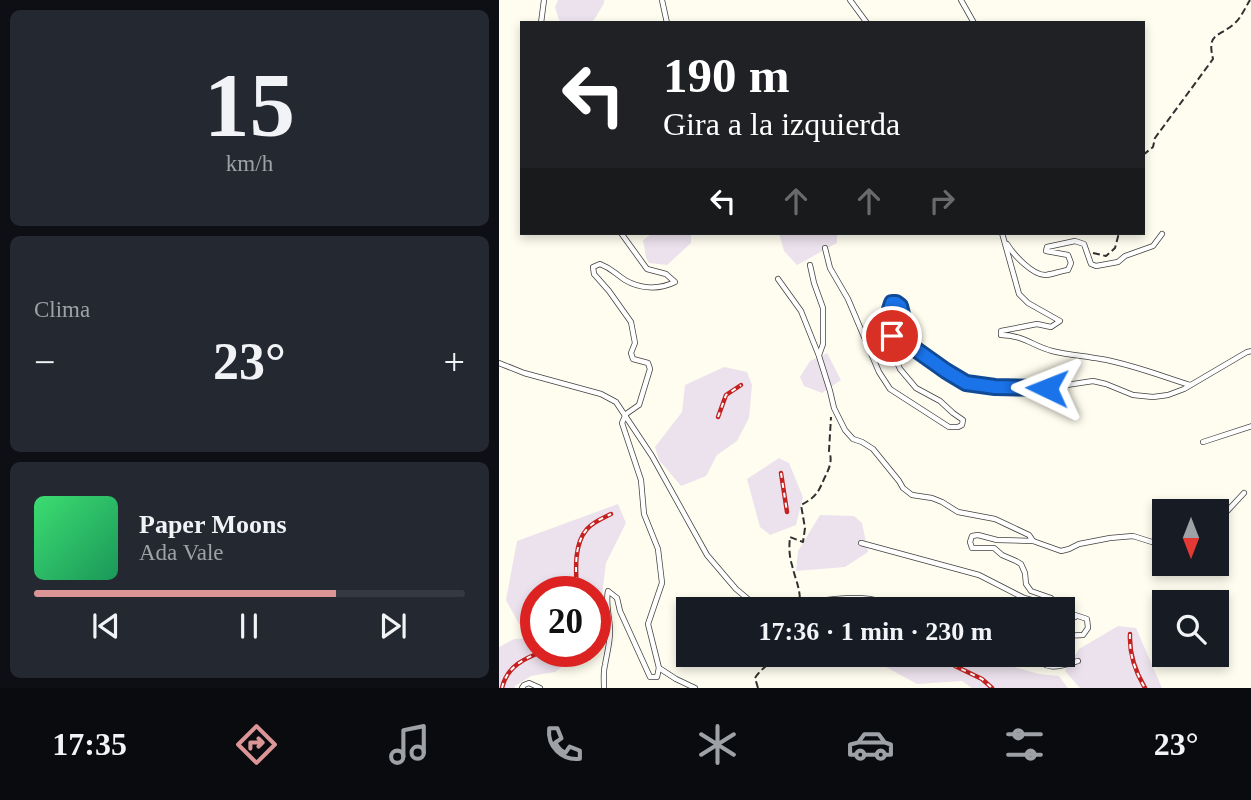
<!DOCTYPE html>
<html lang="es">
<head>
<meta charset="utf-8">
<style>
  body { margin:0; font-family:"Times New Roman",serif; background:#242831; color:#f1f3f6; height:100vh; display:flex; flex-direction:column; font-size:26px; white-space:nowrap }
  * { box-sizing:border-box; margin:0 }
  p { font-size:23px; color:#9ea1a6 }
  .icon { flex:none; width:38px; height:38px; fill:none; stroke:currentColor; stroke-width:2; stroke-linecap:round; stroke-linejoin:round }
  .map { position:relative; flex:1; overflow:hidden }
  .side { display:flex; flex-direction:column; gap:10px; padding:10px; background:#0d0f14; width:499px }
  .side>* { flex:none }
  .hud { position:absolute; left:21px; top:21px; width:625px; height:214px; border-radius:0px; box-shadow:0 4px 10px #0003; background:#202124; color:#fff; overflow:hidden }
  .needle { width:46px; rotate:180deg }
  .controls { position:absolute; left:653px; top:499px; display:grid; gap:14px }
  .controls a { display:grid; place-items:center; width:77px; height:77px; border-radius:0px; background:#171b24; box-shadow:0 4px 10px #0003; font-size:35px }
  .speed { position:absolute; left:21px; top:576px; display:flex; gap:14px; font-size:35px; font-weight:700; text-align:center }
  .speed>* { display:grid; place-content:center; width:91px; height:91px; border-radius:50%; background:#171b24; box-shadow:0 4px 10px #0003; line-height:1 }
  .speed .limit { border:10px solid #d22; background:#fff; color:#111 }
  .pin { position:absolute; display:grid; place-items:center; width:60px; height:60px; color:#fff; margin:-30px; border:4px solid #fff; border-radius:50%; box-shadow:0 2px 7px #0007 }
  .me { position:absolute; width:77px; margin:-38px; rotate:272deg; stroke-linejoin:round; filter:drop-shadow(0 0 5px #0008) }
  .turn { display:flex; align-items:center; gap:24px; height:147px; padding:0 28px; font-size:32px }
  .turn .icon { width:91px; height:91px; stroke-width:2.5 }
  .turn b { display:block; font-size:49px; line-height:60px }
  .lanes { display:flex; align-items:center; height:66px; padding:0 28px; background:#0003; justify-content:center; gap:35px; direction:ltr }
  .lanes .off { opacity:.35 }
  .big { font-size:52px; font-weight:600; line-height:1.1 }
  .side .card { flex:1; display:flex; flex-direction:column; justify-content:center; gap:10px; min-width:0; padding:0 24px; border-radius:10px; background:#242831 }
  .side .dial { align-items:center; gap:0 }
  .dial b { font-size:91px; line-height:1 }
  .song { display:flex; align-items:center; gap:21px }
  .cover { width:84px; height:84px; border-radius:10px; background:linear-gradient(135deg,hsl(140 70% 55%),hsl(150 70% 35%)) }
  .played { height:7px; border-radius:4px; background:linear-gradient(90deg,#dc9596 70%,#363941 70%) }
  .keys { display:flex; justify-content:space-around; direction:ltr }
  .heat { display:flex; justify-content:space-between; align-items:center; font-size:38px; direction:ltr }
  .trip { position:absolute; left:177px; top:597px; width:399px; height:70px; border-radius:0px; background:#171b24; box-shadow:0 4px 10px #0003; font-weight:600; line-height:70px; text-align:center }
  .menu { display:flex; height:112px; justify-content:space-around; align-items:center; background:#090b0e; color:#9ea1a6 }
  .menu .icon { width:49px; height:49px }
  .menu .selected { color:#dc9596 }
  .menu b { font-size:32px; color:#f1f3f6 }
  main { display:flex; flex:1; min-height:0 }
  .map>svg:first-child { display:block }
  .industrial { fill:#ece2ed }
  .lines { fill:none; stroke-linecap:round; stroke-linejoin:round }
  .service-casing { stroke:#414141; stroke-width:6 }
  .path { stroke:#303030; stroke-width:2; stroke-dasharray:7 3.5; stroke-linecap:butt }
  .service { stroke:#fff; stroke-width:4.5 }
  .rail-casing { stroke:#c32221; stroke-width:4.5 }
  .rail { stroke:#fff; stroke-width:2; stroke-dasharray:5; stroke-linecap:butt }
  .route-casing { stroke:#114b97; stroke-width:18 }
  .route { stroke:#1a73e8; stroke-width:12 }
</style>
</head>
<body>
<main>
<section class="side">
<div class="card dial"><b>15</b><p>km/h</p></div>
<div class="card"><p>Clima</p>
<div class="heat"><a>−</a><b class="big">23°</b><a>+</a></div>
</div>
<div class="card">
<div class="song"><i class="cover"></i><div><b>Paper Moons</b><p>Ada Vale</p></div></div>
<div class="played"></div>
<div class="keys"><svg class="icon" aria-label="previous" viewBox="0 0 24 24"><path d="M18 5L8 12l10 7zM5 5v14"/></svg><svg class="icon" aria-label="pause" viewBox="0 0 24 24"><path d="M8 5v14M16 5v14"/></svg><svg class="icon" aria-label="next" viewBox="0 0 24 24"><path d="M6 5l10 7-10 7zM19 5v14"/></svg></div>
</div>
</section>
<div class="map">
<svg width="753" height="688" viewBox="0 0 753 688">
  <rect width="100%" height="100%" fill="#fffdef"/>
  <g class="industrial">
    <path d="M59,0h46v3l-10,17 -5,3h-24l-6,-3 -4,-13z"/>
    <path d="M154,233h38v10l-24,22 -18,-2 -3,-5 -3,-18z"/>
    <path d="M280,233h58v10l-40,22 -13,-14z"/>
    <path d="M328,353l14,27 -19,13 -18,-7 -4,-9 10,-16z"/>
    <path d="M225,367l23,5 5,13 -3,33 -12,23 -20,14 -11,21 -25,10 -22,-26 -4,-13 27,-35 3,-27z"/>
    <path d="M280,458l10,5 14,34 -7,28 -26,10 -10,-8 -13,-48z"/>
    <path d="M119,504l8,19 -20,40 -5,40 -6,15v-26h-59v35l-17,-3 -13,-24 11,-59z"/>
    <path d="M321,515l34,1 8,7 6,29 -23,15 -49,4 2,-20z"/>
    <path d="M619,626l18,2 26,60h-82l-15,-17 14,-22z"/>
    <path d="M37,638v13h34l3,8 -18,13 -24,4 -16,10v2h-16v-41l15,-8z"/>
    <path d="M359,655h132l24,12 25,7 20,2 9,12h-96l-10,-7 -45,3 -46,-25z"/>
  </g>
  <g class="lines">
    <defs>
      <g id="service">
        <path d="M163,0l5,23"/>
        <path d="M351,0l17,23"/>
        <path d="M462,0l13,23"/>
        <path d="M42,23l3,-23"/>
        <path d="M503,233l17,61 9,9 32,18 -9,6 -14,-3 -36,7v4c22,0 32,11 51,16 17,4 33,5 49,8 30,5 60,17 89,26"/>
        <path d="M508,244c6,10 26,32 39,31 7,-1 15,-4 22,-5l3,-7 -3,-8 -22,-4 1,-4 28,-6 9,3 7,20 5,2 22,-4 7,-6 28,-10 9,-12"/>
        <path d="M326,248l5,20 18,31 31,73 11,17 59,38h9l4,-2 1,-5 -10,-7 -13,-12 -24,-13 -16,-19 -7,-16 -3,-44 2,-6h4l4,3 8,33 7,10 31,22 20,12 29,4 52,1 46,-7 13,3 27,11 20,2 15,-2 16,-6 63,-37 5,-1"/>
        <path d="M311,265l4,18 9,25v36l-4,11"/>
        <path d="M279,279l23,32 18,45 11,35 4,17 11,22 8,9 9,3 11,7 26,32 4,7 9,7 20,3 10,4 16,10 37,7 34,16 4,6 -36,-1 -19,-5 -6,1 -2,6 2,6h22l8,7 14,6 5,3 4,9 1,11 5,7 20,7 11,11"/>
        <path d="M0,363l25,10 77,21 15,8 36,54 55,99 29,34 24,20"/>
        <path d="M704,442l49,-16"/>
        <path d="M718,522l27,-29"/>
        <path d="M534,541l28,10 8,-2 10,-5 31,-6 23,-2 19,6 12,2"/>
        <path d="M362,543l118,32 45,23 22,6 8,5"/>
        <path d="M310,609l-1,-4c14,-7 47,-8 62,-6 11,2 23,7 33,10"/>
        <path d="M564,609l3,3 21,7 1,9 -5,7 -20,1"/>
        <path d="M564,614l4,3h8"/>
        <path d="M533,654c14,18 27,13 46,7"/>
        <path d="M160,668l17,11 19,9"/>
        <path d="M23,688l2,-3 5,-2 11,5"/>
        <path d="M105,688c0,-7 -1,-16 1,-23 2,-12 5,-22 5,-34 0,-13 -5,-28 -2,-40l9,7 3,13 30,66h7l2,-9 -11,-44 14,-41 -4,-34 -14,-35 -3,-34 -19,-57 4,-9 13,-9 11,-36 -2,-6 -15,-4 -2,-6 4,-10 -4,-21 -22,-31 -15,-17 -1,-7 7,-3c13,5 14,9 25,16 15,9 34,10 50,2l-9,-8 -19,-5 -26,-36"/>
      </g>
    </defs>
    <use href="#service" class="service-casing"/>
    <g class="path">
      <path d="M644,155l10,-8 2,-9 58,-79c-6,-26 4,-21 21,-35 7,-6 11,-16 16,-24"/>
      <path d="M594,253l13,3 9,-8 4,-15"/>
      <path d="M300,609c3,-19 -3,-26 -7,-44 -3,-9 -3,-19 -2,-28l13,5 2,-14 -4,-23c15,-8 17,-12 23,-26 5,-10 9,-18 5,-28l2,-34"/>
      <path d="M259,688l-3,-10c6,-10 16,-14 22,-24"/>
    </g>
    <use href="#service" class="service"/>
    <defs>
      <g id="rail">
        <path d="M219,417l8,-22 15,-10"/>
        <path d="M282,473l6,39"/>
        <path d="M78,592c-1,-20 -4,-47 10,-63 6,-7 16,-11 24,-15"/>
        <path d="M631,634c-1,20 5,37 15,54"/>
        <path d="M387,654c17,8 40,15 55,0"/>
        <path d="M451,654l5,12 27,13 10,9"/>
        <path d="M3,688c5,-22 23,-30 42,-37"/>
      </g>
    </defs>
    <use href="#rail" class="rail-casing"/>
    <use href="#rail" class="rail"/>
  </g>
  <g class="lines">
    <defs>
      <path id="route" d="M393,336l-2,-27 2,-6h4l4,3 8,32 7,11 31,22 20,12 29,4 52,1"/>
    </defs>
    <use href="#route" class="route-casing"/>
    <use href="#route" class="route"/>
  </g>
</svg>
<div class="controls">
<a><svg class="needle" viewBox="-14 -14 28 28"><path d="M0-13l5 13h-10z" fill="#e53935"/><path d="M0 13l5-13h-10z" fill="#9ea1a6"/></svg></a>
<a><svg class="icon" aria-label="search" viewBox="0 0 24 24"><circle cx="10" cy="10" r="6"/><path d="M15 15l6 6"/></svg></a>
</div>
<div class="speed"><div class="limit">20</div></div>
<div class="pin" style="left:393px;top:336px;background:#d93025"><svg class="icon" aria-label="arrive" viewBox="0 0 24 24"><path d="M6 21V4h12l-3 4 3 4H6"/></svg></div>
<svg class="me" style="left:548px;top:388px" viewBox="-20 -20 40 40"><path d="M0-17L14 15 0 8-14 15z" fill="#1a73e8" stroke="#fff" stroke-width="4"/></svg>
<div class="trip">17:36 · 1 min · 230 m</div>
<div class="hud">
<div class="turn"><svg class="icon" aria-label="left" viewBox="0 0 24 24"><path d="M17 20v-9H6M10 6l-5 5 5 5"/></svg><div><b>190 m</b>Gira a la izquierda</div></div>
<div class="lanes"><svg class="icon" aria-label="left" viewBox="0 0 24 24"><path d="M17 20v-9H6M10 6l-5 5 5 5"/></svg><svg class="icon off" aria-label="ahead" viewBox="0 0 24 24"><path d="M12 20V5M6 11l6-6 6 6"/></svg><svg class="icon off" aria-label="ahead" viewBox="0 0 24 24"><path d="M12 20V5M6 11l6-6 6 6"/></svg><svg class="icon off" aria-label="right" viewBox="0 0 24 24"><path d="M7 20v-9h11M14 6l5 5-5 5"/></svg></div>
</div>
</div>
</main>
<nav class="menu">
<b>17:35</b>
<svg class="icon selected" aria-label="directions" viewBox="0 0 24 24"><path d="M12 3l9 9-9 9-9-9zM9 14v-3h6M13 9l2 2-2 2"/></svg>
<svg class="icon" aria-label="music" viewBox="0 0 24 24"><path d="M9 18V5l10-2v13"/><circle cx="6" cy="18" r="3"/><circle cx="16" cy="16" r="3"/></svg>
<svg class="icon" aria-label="phone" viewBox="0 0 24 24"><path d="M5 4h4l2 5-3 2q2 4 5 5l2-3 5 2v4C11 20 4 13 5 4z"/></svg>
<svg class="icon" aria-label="climate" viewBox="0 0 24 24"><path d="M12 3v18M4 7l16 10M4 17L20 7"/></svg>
<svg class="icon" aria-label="car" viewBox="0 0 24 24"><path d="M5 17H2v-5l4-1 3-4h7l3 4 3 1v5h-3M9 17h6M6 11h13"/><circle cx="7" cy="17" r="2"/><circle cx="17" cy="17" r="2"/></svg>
<svg class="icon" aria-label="filters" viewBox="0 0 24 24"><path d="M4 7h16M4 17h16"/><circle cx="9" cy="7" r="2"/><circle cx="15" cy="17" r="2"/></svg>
<b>23°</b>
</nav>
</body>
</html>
